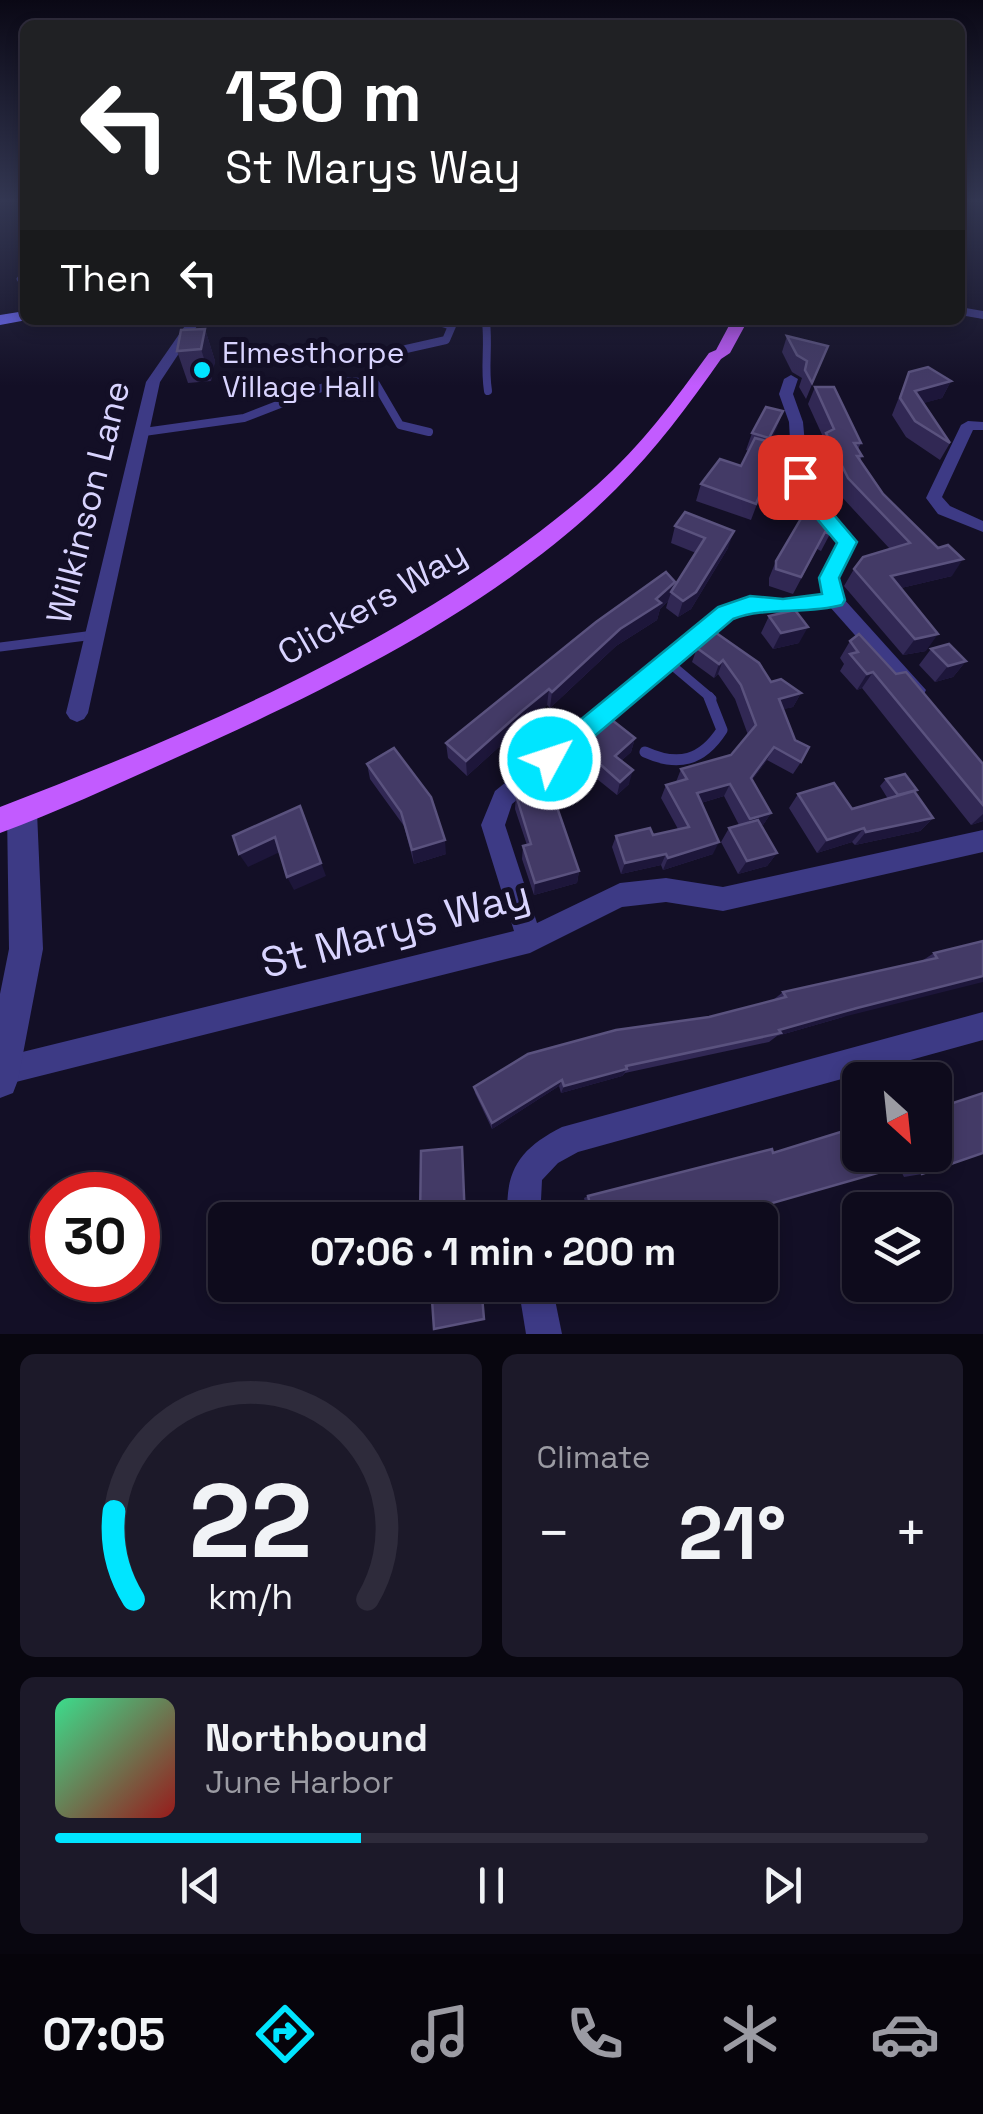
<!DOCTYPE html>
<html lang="en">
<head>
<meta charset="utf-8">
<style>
  body { margin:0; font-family:"Space Grotesk",sans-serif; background:#1c1929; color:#f1f3f6; height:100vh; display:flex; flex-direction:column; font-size:38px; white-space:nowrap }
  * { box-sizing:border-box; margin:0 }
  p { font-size:32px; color:#9b9ba3 }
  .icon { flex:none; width:55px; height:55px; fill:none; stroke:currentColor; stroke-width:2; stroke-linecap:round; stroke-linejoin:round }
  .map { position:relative; height:1334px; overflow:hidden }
  .sheet { display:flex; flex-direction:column; gap:20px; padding:20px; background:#08060f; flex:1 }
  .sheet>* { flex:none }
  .banner { position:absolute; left:20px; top:20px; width:945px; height:305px; border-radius:15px; box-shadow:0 5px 15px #0003,0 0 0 2px #2e2b3b; background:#202124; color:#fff; overflow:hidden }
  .needle { width:65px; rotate:153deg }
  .controls { position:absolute; left:842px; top:1062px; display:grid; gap:20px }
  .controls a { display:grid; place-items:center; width:110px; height:110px; border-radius:15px; background:#0e0b1c; box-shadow:0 5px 15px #0003,0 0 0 2px #2e2b3b; font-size:50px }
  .speed { position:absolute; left:30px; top:1172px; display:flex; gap:20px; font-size:50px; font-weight:700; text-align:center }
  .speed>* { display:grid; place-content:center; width:130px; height:130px; border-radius:50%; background:#0e0b1c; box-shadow:0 5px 15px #0003,0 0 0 2px #2e2b3b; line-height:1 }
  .speed .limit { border:15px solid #d22; background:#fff; color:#111 }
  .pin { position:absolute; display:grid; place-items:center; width:85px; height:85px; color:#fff; margin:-42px; border-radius:20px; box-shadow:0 5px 15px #0006 }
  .me { position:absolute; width:110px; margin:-55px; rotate:50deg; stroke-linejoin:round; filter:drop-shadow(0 0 8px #0008) }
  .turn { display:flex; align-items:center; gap:35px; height:210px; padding:0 40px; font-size:45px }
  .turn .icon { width:130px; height:130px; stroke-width:2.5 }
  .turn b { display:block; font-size:70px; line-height:85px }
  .then { display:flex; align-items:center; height:95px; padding:0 40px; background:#0003; gap:20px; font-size:38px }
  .big { font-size:75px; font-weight:600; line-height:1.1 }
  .sheet .widget { flex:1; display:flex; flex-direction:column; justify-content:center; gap:15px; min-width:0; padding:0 35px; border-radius:15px; background:#1c1929 }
  .sheet .dial { align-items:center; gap:0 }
  .dial svg { height:260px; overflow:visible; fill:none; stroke:#2e2b3b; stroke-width:7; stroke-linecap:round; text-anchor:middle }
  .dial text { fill:#f1f3f6; stroke:none }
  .song { display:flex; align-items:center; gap:30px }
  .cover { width:120px; height:120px; border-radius:15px; background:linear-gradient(135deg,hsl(150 70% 55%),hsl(0 70% 35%)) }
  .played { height:10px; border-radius:5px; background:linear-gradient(90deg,#00e5ff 35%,#2e2b3b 35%) }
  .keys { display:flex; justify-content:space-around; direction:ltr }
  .heat { display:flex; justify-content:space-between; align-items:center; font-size:55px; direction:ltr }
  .sheet .tiles { flex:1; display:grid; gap:20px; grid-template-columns:1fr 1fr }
  .widget:last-child { grid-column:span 2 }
  .trip { position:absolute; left:208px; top:1202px; width:570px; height:100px; border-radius:15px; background:#0e0b1c; box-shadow:0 5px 15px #0003,0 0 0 2px #2e2b3b; font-weight:600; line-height:100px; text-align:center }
  .menu { display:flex; height:160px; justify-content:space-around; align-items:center; background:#06040b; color:#9b9ba3 }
  .menu .icon { width:70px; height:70px }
  .menu .active { color:#00e5ff }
  .menu b { font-size:45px; color:#f1f3f6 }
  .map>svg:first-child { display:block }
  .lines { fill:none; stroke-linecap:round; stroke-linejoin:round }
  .service-far3 { stroke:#3d3a85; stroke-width:5 }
  .service-far2 { stroke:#3d3a85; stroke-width:8 }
  .service-far1 { stroke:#3d3a85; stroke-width:9 }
  .service { stroke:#3d3a85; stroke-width:11 }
  .minor { fill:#3d3a85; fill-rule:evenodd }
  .tertiary { fill:#3d3a85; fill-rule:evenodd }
  .secondary { fill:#6f6bff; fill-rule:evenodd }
  .primary { fill:#c25bff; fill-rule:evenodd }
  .wall { fill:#312854 }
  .shaded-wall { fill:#1d163a }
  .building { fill:#433a66; stroke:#5a527e; stroke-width:2.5 }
  .route { fill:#00e5ff; stroke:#0095a6; stroke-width:2.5 }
  .poi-dot { fill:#00e5ff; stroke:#130f26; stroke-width:4 }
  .labels { text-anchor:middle; stroke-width:10; stroke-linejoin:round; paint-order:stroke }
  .far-poi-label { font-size:30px; fill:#d9d4ff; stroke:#130f26; text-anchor:start }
  .street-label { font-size:35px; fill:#d9d4ff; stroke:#130f26 }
  .near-street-label { font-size:42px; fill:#d9d4ff; stroke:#130f26 }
</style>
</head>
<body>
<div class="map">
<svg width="983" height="1334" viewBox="0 0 983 1334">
  <rect width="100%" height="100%" fill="#130f26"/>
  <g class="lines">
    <g class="service-far3">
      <path d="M19,279l6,7"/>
      <path d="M430,320l18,5"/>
      <path d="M486,320l1,5"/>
    </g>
    <g class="service-far2">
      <path d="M486,322c3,25 -2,44 2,69"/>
      <path d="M406,349l40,-9 6,-14 -13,-4"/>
      <path d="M144,432l100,-14 80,-31 27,-6 25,3 24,41 29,7"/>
    </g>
    <g class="service-far1">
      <path d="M0,647l94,-12"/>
      <path d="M667,661l45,38"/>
    </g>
    <path class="service" d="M645,752c33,15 57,9 77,-22l-13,-33"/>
    <g class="minor">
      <path d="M960,307l23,4v8l-23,-4z"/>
      <path d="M189,320h12l-41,62 -72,331 -4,6 -7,3 -7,-3 -4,-6 80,-331z"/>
      <path d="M791,375l7,4 -5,15 10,28 5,55 9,19 39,46 -18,36 5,20 83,92 -3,6h-14l-79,-89 -47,6 -32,-3 -19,8 -220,186 -7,21 32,98 83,-40 46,-5 57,9 260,-57v22l-260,59 -57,-9 -44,5 -92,46 -530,133 2,-29 512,-126 -33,-106 14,-34 223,-183 32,-12 33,3 41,-4 -4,-17 18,-35 -34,-41 -12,-25 -3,-55 -10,-28 5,-15z"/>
      <path d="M968,421l15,1v8h-10l-31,67 8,9 33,15v11l-45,-18 -12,-16 35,-73z"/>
      <path d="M983,1012v28l-405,112 -20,11 -16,17 -2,40h-32c-4,-49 11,-71 54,-93z"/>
      <path d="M518,1285h34l10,49h-36z"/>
    </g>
    <path class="tertiary" d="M22,799l10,4 5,9 6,137 -25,131 -5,13 -13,5v-104l9,-45 -2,-137 5,-9z"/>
    <path class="secondary" d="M25,311l2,9 -27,5v-10z"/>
    <path class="primary" d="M732,320h16l-18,33 -9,6c-33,47 -65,90 -105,130 -117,117 -285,199 -434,266 -60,27 -120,55 -182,78v-26c208,-80 427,-174 597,-322 44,-39 78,-85 112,-132l7,-3z"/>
  </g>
  <g class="wall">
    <path d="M205,329l10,32 -4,20 -23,2 -11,-32z"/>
    <path d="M787,336l41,10 -22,53 -7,-12 3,-9 -10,-6 -10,-20z"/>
    <path d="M909,372l42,9 -9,17 -19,5 27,40 -10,17 -34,-23 -14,-22z"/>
    <path d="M815,387l46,56 -3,6 4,7 -2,5 23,33 69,82 -51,12 25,63 -23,4 -59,-69 10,-17 36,-20 -50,-54 -20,-45 4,-11 -16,-35z"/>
    <path d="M783,411l-13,31 -1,15 5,2 -23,61 -55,-19 5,-17 40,-18 8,-15 -3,-1 6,-17z"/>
    <path d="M809,505l21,29 -9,17 -4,-2 -24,45 -24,-8v-8l7,-17z"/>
    <path d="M675,526l53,22 -37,61 -13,8 -12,-9 2,-7 -8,8 -3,11 -41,26 -66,62 -3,-3 -26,22 -54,49 -19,-18 -2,-15 229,-161 -2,5 23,-34 -25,-10z"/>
    <path d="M769,616l30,27 -26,6 -12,-16z"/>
    <path d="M850,641l46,33 87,90v57l-12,4 -109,-137 -5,2 -17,-19 4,-7 -4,-6z"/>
    <path d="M697,648l74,34 30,11 -8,14 -10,2 18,53 -8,12 -26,-14 -15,20 19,33 -8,12h-2l16,28 -10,13 -29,8 -17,-32 8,-14 10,-3 -15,-29 -23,7 12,51 -50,16 -2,-5 -40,9 -9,-27 4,-11 37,-1 25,-6 -17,-31 5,-13 10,-3 5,-13 50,-14 17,-20 -13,-36 -17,-25 -4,4 -22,-16z"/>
    <path d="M931,649l35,12 -13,16 -18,5 -16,-17z"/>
    <path d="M635,738l-4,14 -10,9 8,23 -12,11 -20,-16 -14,12 -21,-18 2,-14z"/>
    <path d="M367,764l79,90 -32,10 -10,-38 -34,-47z"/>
    <path d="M886,779l29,14 18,25 -13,13 -65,14 -3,-3 -35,11 -28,-45 9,-14 54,15 36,-10 -8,-13z"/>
    <path d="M516,795l63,76 -2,12 -43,12 -12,-36 1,-13 4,-1 -12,-36z"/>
    <path d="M983,941l-140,76 -66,19 -8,6 -144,31 -3,3 -61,17 -2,-7 -67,43 -17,-36 -1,-6 235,-70 64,-17 10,-8 137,-30 14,-9z"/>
    <path d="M773,1153l162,2 -13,19 -18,3 -5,-10 -186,53h-124l-5,-22 4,-2z"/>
  </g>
  <g class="shaded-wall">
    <path d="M205,329l10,32 -4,20 -10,-32z"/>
    <path d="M951,381l-9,17 -35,10 8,-17z"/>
    <path d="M783,411l-6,17 -13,27 5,-17z"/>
    <path d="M734,531l-6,17 -37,61 -13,8 5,-16z"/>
    <path d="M963,559l-11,17 -72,17 11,-17z"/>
    <path d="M675,582l-7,19 -8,8 -3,11 -41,26 -66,62 2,-16 68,-63z"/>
    <path d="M808,627l-9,16 -26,6 8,-16z"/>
    <path d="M938,634l-12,17 -23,4 12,-16z"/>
    <path d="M723,660l-5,14 -4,4 5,-14z"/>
    <path d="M966,661l-13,16 -18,5 13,-16z"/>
    <path d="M873,672l-11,16 -5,2 10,-16z"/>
    <path d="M549,689l-2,16 -26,22 -54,49 -1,-15 56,-50z"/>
    <path d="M801,693l-8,14 -22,5 8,-13z"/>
    <path d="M635,738l-4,14 -19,17 3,-13z"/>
    <path d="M774,747l-7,13 -23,31 7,-13z"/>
    <path d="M601,765l-4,14 -14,12 2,-13z"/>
    <path d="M633,770l-4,14 -12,11 3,-13z"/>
    <path d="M730,784l-6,12 -33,10 6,-13z"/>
    <path d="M300,806l26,70 -32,14 -7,-13z"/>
    <path d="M771,813l-8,12 -20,6 7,-12z"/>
    <path d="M983,814v7l-12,4z"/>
    <path d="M933,818l-13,13 -65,14 11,-13z"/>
    <path d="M864,828l-12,14 -35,11 10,-13z"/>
    <path d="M275,837l7,14 -34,16 -9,-13z"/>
    <path d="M445,840l1,14 -32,10 -2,-14z"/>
    <path d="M719,842l-6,12 -50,16 5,-12z"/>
    <path d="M777,853l-10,13 -29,8 9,-13z"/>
    <path d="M666,854l-5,11 -40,9 4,-11z"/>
    <path d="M579,871l-2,12 -43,12 1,-12z"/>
    <path d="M983,976v6l-140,35 -66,19 4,-3 -2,-3 78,-22z"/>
    <path d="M627,1069l-5,7 -61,17 3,-7z"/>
    <path d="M562,1080l-3,6 -67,43v-6z"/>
  </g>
  <g class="building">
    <path d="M205,329l-4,20 -24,2 4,-21z"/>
    <path d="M787,336l41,10 -16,37 -7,-13 2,-9 -10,-6z"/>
    <path d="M928,367l23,14 -36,10 35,52 -35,-22 -15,-23 9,-26z"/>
    <path d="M815,387h19l27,56h-7l8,13h-5l26,38 55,54 10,-3 15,14 -72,17 47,58 -23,5 -61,-70 9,-12 47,-14 -62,-65 -22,-45 8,-4z"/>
    <path d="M766,407l17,4 -14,27 -17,-5z"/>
    <path d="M755,438l19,5 -6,14 6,2 -18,45 -55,-20 19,-25 21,7z"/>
    <path d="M809,505l15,5 10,10 -4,14 -5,-2 -24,45 -25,-8v-8z"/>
    <path d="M685,512l49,19 -38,61 -13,9 -12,-9 34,-54 -30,-12z"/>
    <path d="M666,572l9,10 -19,17 5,4 -41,26 -68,63 -3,-3 -27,22 -56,50 -20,-18 150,-121z"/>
    <path d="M795,610l13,17 -27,6 -12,-17z"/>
    <path d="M712,630l47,33 12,19 10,-3 20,14 -22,6 16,41 14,7 -8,15 -27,-15 -23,31 20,35 -21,6 -20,-35 -33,9 22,49 -51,16 -2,-4 -41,9 -9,-27 34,-8 3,7 36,-8 -23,-42 21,-6 -6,-10 50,-14 25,-30 -15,-40 -18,-25 -4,4 -22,-16z"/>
    <path d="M859,634l37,40 10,-2 77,92v41l-110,-133 -6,2 -17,-20 8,-2 -8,-11z"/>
    <path d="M949,644l17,17 -18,5 -17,-17z"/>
    <path d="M612,720l23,18 -20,18 18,14 -13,12 -19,-17 -16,13 -21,-19z"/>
    <path d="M394,748l37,49 14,43 -33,10 -11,-38 -34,-48z"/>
    <path d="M905,774l12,16 -19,5 -12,-16z"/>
    <path d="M834,783l18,26 62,-18 19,27 -67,14 -2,-4 -37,12 -29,-46z"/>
    <path d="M550,787l29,84 -44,12 -12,-37 8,-2 -15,-49z"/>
    <path d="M300,806l21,57 -34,14 -12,-40 -36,17 -6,-18z"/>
    <path d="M758,820l19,33 -30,8 -18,-33z"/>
    <path d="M983,941v35l-126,32 -78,22 2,3 -155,33 1,3 -63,17 -2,-6 -70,43 -18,-36 54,-33 88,-24 93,-13 77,-20 -3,-5 154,-34 -3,-5z"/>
    <path d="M983,1093v60l-61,21 -6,-12 -203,58h-119l-6,-24 184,-47 1,4 87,-27v29h75v-46z"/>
    <path d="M462,1147l3,73h-45l1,-69z"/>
    <path d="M431,1285h50l3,34 -50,10z"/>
  </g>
  <linearGradient id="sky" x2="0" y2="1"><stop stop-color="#0a0815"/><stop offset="0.52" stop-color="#333752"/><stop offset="1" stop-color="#333752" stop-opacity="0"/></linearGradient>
  <rect width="983" height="386" fill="url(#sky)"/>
  <path class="route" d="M800,472l6,1 12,23 39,46 -18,36 6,22 -3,5c-36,10 -76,1 -109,14l-175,148 -8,3 -9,-3 -4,-8 4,-7 177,-145 32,-11 33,3 39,-5 -3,-16 18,-35 -34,-41 -12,-25z"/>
  <circle class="poi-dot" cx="202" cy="370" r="10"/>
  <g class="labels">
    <g class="far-poi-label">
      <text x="222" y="363">Elmesthorpe<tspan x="222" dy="34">Village Hall</tspan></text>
    </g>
    <g class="street-label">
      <text transform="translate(88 502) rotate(-76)" y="12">Wilkinson Lane</text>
      <text transform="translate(372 603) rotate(-30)" y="12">Clickers Way</text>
    </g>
    <g class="near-street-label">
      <text transform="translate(395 928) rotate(-15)" y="15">St Marys Way</text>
    </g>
  </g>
</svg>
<div class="controls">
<a><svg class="needle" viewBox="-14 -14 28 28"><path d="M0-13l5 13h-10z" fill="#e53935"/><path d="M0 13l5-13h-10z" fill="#9b9ba3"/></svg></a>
<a><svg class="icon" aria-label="layers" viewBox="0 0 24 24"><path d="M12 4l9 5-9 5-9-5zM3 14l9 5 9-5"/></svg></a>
</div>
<div class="speed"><div class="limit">30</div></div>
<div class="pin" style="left:800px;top:477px;background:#d93025"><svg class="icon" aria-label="arrive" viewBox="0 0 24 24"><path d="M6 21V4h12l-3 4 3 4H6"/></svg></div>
<svg class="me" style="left:550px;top:759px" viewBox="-20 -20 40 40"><circle r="17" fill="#00e5ff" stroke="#fff" stroke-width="3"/><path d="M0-11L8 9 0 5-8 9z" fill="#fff"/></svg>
<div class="trip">07:06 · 1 min · 200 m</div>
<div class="banner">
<div class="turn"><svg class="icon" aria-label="left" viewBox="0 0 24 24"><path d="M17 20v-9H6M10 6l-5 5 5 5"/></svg><div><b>130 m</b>St Marys Way</div></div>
<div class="then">Then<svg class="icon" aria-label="left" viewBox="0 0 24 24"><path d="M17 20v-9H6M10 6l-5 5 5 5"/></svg></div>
</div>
</div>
<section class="sheet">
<div class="tiles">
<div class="widget dial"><svg viewBox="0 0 100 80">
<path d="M14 69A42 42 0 1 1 86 69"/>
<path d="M14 69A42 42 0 0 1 8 42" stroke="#00e5ff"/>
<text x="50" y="56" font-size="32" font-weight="700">22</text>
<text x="50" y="72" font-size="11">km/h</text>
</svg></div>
<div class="widget"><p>Climate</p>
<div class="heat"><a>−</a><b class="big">21°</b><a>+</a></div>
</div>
<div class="widget">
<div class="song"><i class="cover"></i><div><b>Northbound</b><p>June Harbor</p></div></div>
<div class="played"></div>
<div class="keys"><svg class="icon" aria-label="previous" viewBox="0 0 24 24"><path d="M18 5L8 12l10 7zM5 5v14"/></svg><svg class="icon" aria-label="pause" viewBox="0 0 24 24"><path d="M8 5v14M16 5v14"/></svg><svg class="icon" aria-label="next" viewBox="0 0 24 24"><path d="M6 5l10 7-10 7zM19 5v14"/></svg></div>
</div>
</div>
</section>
<nav class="menu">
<b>07:05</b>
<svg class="icon active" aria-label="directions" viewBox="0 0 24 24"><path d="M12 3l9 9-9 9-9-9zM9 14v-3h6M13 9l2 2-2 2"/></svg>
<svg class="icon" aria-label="music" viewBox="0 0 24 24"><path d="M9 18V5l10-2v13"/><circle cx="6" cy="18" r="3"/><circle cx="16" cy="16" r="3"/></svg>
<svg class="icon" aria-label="phone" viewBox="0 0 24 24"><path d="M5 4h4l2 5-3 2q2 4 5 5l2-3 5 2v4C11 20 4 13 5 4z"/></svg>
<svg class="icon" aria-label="climate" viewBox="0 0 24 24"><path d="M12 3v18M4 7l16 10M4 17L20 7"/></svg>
<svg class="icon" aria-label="car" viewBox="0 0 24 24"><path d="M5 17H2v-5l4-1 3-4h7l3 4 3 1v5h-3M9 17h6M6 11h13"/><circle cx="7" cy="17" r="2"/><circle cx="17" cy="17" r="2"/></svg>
</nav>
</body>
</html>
